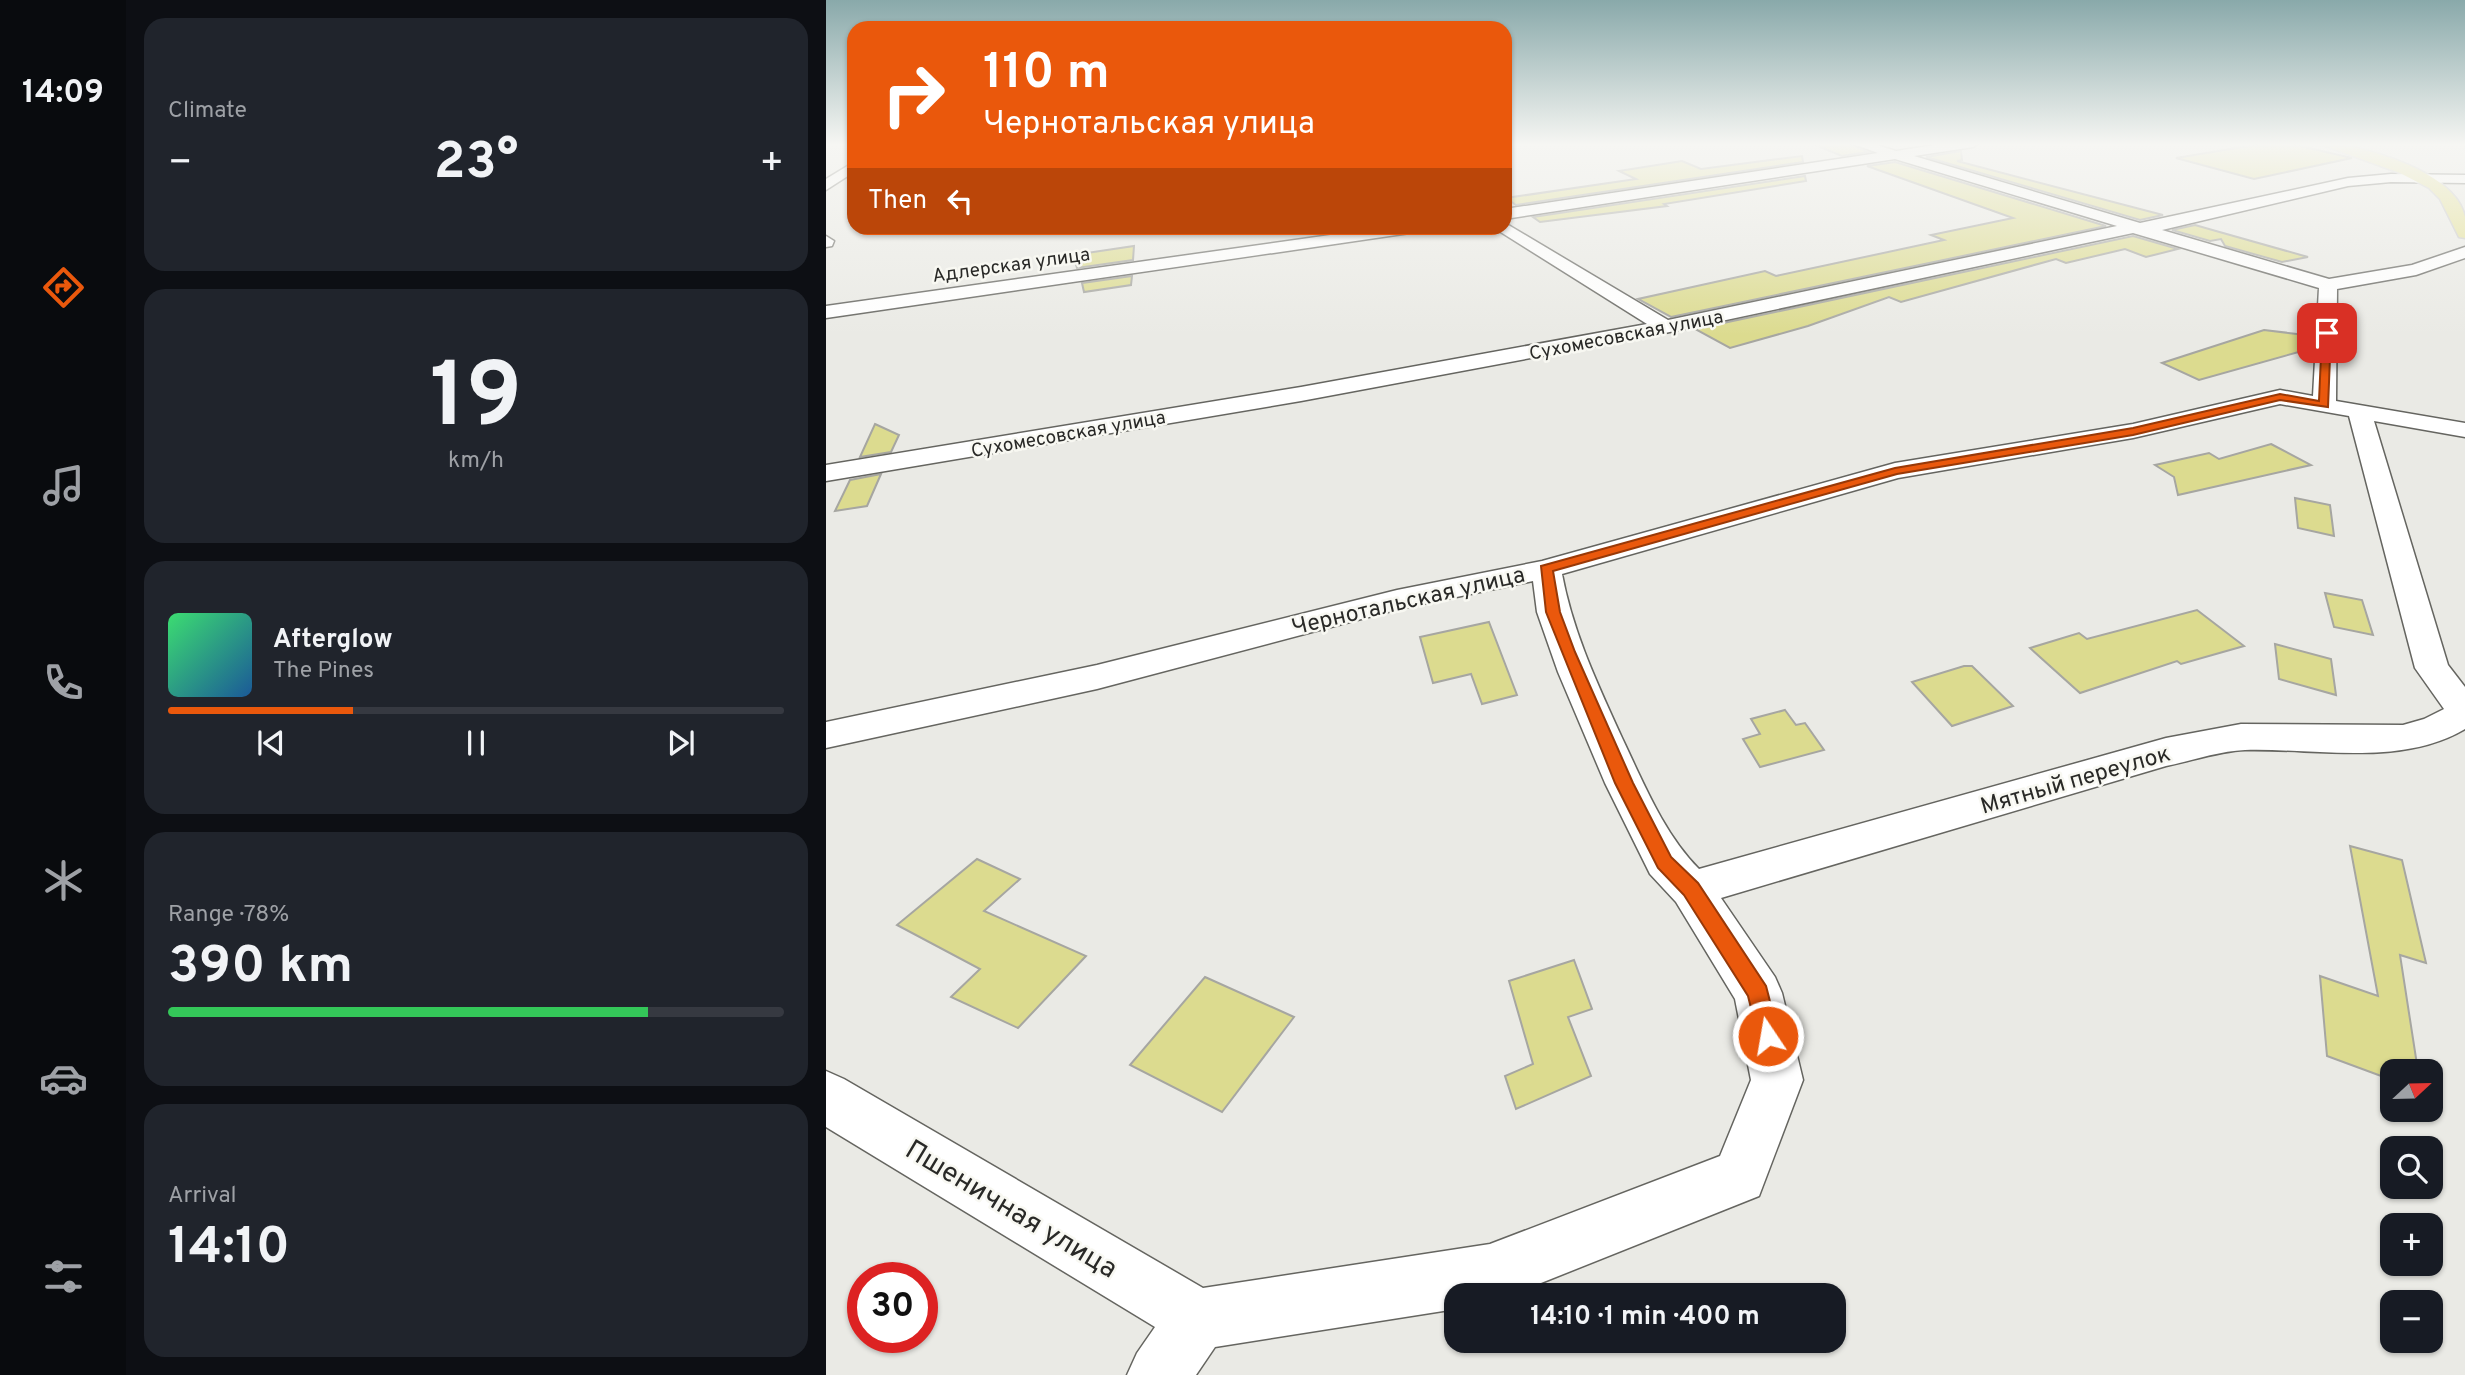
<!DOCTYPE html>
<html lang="en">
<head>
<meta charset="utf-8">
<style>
  body { margin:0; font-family:Overpass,sans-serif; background:#20242c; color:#f1f3f6; height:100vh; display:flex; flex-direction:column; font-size:26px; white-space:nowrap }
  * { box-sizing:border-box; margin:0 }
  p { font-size:23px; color:#9ea1a6 }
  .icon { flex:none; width:38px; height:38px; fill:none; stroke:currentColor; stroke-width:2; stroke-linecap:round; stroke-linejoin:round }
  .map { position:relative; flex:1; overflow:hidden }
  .panel { display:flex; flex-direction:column; gap:18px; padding:18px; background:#0d0f14; width:700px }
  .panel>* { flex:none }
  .hud { position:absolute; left:21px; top:21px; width:665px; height:214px; border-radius:21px; box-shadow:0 2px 5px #0004; background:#ea580c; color:#fff; overflow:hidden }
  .needle { width:46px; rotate:68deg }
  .tools { position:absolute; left:1554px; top:1059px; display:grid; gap:14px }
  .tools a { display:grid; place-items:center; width:63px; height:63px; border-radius:14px; background:#171b24; box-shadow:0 2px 5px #0004; font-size:35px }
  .speed { position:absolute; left:21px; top:1262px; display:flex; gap:14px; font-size:35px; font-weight:700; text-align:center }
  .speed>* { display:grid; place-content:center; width:91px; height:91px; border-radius:50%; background:#171b24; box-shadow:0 2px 5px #0004; line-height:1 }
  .speed .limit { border:10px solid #d22; background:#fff; color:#111 }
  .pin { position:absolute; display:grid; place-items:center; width:60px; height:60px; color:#fff; margin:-30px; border-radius:14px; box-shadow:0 4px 10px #0006 }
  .me { position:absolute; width:77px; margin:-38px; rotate:348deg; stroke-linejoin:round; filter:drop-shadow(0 0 5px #0008) }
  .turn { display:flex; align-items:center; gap:24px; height:147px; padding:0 21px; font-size:32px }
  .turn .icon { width:91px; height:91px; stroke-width:2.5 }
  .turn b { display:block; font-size:49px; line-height:60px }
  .then { display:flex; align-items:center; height:66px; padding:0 21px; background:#0003; gap:14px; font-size:26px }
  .big { font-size:52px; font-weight:700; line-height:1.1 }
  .panel .card { flex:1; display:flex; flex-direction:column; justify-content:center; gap:10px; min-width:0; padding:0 24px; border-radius:21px; background:#20242c }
  .panel .dial { align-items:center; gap:0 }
  .dial b { font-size:91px; line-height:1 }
  .song { display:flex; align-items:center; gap:21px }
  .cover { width:84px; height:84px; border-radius:10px; background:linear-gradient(135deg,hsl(140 70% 55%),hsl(210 70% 35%)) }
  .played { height:7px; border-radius:4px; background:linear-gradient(90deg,#ea580c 30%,#363941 30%) }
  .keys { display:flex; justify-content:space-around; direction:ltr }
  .heat { display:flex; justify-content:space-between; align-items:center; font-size:38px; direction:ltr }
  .charge { height:10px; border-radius:5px; background:linear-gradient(90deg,#34c759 78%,#363941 0) }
  .trip { position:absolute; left:618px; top:1283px; width:402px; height:70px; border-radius:21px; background:#171b24; box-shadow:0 2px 5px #0004; font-weight:700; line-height:70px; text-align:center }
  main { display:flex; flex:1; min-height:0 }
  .dock { display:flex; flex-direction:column; width:126px; justify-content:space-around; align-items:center; background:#090b0e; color:#9ea1a6 }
  .dock .icon { width:49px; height:49px }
  .dock .current { color:#ea580c }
  .dock b { font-size:32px; color:#f1f3f6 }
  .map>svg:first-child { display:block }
  .building { fill:#dcdb8f; stroke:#a6a6a1; stroke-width:2 }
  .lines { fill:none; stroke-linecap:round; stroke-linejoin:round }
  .minor-casing { stroke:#656560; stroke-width:3 }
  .major-casing { stroke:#c7c7c7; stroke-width:3 }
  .minor { fill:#fff; fill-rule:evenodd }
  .major { fill:#e3e092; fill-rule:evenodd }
  .route { fill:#ea580c; stroke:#983908; stroke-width:2 }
  .labels { text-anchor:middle; stroke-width:5; stroke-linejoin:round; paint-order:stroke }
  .far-street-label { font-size:19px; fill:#292927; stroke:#f8f8f2 }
  .street-label { font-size:23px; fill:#292927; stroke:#f8f8f2 }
  .near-street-label { font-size:28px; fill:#292927; stroke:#f8f8f2 }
</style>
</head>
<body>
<main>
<nav class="dock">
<b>14:09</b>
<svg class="icon current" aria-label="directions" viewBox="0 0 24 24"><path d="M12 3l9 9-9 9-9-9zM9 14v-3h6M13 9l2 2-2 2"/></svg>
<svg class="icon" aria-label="music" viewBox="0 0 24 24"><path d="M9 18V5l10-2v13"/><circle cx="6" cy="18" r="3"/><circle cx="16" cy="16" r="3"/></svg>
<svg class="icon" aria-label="phone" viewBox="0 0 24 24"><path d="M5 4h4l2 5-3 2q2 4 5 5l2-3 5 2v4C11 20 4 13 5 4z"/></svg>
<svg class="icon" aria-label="climate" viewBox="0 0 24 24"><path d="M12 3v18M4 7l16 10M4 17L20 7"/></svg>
<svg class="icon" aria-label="car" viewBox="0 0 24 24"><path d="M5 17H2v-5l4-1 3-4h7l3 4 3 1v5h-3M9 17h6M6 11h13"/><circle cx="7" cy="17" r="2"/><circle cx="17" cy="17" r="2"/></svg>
<svg class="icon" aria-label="filters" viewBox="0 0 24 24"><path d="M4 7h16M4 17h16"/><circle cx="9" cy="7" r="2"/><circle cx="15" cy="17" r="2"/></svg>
</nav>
<section class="panel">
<div class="card"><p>Climate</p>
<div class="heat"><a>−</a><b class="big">23°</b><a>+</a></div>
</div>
<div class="card dial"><b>19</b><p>km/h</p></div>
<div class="card">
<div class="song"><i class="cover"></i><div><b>Afterglow</b><p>The Pines</p></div></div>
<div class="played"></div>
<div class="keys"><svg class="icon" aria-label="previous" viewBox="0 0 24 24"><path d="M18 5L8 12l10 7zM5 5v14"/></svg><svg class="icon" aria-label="pause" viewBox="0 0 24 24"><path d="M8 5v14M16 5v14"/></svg><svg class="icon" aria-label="next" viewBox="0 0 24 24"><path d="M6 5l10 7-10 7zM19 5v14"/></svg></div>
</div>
<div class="card"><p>Range · 78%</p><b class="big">390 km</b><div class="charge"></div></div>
<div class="card"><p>Arrival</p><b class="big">14:10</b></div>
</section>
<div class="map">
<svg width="1639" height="1375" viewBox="0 0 1639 1375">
  <rect width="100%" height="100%" fill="#eaeae5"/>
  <g class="building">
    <path d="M995,143h27l20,9 -26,4 -29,-12z"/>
    <path d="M1440,143h21l65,15 -98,21 -78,-21z"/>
    <path d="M1135,151l1,9 -5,1 206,54 -23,5 -214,-63z"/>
    <path d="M976,156l1,6 -287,43 -10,-7 130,-19 -17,-8 63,-10 19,8z"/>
    <path d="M1069,162l211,64 -435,91 -33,-18 127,-28 11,5 168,-36 -13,-5 82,-17 -146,-52z"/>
    <path d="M979,176l1,5 -142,23 3,2 -127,16 -7,-5z"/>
    <path d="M1369,225l21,6 92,26 -26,5 -57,-16 -4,-7 -11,2 -38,-11z"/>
    <path d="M1307,236l45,13 -32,8 -21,-8 -59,14 -10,-4 -155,43 -12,-5 -81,29 -78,22 -35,-19z"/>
    <path d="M308,246l-1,14 -56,8 -4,-13z"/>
    <path d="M306,276l-1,9 -47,7 -2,-9z"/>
    <path d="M1438,330l50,6 -1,12 -114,32 -37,-17z"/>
    <path d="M49,424l24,11 -8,17 -31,5z"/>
    <path d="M1445,444l40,21 -133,30 -4,-18 -19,-12 54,-12 10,6z"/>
    <path d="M55,474l-14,32 -32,5 15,-31z"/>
    <path d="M1469,498l35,7 4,31 -36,-8z"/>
    <path d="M1499,593l37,7 11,35 -39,-8z"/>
    <path d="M1371,610l47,36 -63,18 -4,-3 -97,32 -50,-45 49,-15 8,6z"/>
    <path d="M663,622l28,73 -35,9 -11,-30 -38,9 -13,-46z"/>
    <path d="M1449,644l56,15 5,36 -57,-16z"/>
    <path d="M1138,666h8l41,40 -61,20 -40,-44z"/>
    <path d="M959,710l11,15 9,-2 19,27 -64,17 -17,-28 17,-5 -9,-15z"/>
    <path d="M1524,846l52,14 24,103 -26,-8 18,116h-26v9l-65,-24 -7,-80 58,20z"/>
    <path d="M151,859l43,20 -36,32 102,45 -68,72 -67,-31 29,-28 -83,-44z"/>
    <path d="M748,960l18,49 -24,8 23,59 -75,33 -11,-33 28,-12 -24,-83z"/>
    <path d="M379,977l89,40 -72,95 -92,-47z"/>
  </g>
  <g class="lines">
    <defs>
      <g id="minor">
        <path d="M1025,143h19l26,8 52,-8h31l-6,4 -59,9 226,67 208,-45 43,-4 74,1v8l-74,-1 -43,4 -186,44 167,49 83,-14 53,-18v11l-49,17 -79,14 -1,112 129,22v14l-91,-16 74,244 17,22v42c-64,38 -149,19 -220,21 -26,1 -54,11 -79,16l-445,132 54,79 7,16 21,87 -44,116 -248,99h-55v14l-241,38 -19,28h-69l10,-22 18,-26 -329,-200v-56l18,8 359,209 287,-44 230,-88 31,-76 -16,-81 -59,-97 -26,-28 -45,-91 -47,-111 -21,-60 -4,-31 -134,28 -302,80 -271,59v-26l271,-57 300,-75 145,-29 353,-98 238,-39 147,-34 33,6 6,-108 -186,-55 -468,100 -364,68 -475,80v-16l475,-78 346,-63 -148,-93 -2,-3h8v-5l163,97 449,-94 -222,-67 -390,60v-10l373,-56zM1454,404l69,12 66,252 29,41 -20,10 -21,6 -162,-1 -75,14 -467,131c-35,-35 -55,-85 -76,-129 -25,-55 -50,-107 -61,-166l336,-96 235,-40z"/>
        <path d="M28,162v10l-28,18v-11z"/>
        <path d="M554,228h38l-8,5 -584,85v-12z"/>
        <path d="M0,236l8,5 -2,5 -6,1z"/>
      </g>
      <path id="major" d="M1491,143c40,0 139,27 148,74 0,6 0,15 0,21l-6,-1 -19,-38 -11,-11 -29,-15z"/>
    </defs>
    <use href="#minor" class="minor-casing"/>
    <use href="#major" class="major-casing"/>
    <use href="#minor" class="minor"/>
    <use href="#major" class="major"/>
  </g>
  <linearGradient id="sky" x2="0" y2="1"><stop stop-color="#89a9aa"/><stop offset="0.43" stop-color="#f6f6f3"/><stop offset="1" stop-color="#f6f6f3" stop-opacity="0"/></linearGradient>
  <rect width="1639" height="336" fill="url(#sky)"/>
  <path class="route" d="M1501,330l4,3 -3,74 -48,-7 -147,35 -236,39 -344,97 7,41 15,40 58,131 38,74 27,26 68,103 13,50 -4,8 -7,3 -8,-3 -12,-48 -64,-101 -26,-27 -43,-85 -69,-171 -5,-46 354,-98 238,-40 147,-34 39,7 3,-68z"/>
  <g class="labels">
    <g class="far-street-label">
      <text transform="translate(185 264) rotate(-8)" y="7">Адлерская улица</text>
      <text transform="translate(800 334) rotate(-11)" y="7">Сухомесовская улица</text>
      <text transform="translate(242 433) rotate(-10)" y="7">Сухомесовская улица</text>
    </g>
    <g class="street-label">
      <text transform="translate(582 600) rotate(-13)" y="8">Чернотальская улица</text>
      <text transform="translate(1249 779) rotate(-16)" y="8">Мятный переулок</text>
    </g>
    <g class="near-street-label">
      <text transform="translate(186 1208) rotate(31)" y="10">Пшеничная улица</text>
    </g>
  </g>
</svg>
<div class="tools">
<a><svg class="needle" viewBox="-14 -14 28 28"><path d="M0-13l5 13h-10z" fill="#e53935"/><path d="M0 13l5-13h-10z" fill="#9ea1a6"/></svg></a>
<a><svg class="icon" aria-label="search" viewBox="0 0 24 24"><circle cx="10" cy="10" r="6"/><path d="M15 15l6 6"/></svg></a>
<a>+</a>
<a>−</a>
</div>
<div class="speed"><div class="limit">30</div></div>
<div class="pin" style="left:1501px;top:333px;background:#d93025"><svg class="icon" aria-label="arrive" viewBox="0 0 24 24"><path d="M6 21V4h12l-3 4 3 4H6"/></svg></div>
<svg class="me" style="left:942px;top:1036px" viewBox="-20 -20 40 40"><circle r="17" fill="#ea580c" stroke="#fff" stroke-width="3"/><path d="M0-11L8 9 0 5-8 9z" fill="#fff"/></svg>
<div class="trip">14:10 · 1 min · 400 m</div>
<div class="hud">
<div class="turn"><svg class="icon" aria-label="right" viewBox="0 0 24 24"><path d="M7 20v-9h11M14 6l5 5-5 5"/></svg><div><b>110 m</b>Чернотальская улица</div></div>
<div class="then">Then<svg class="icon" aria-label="left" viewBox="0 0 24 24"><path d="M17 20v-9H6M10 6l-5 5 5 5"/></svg></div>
</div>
</div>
</main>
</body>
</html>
